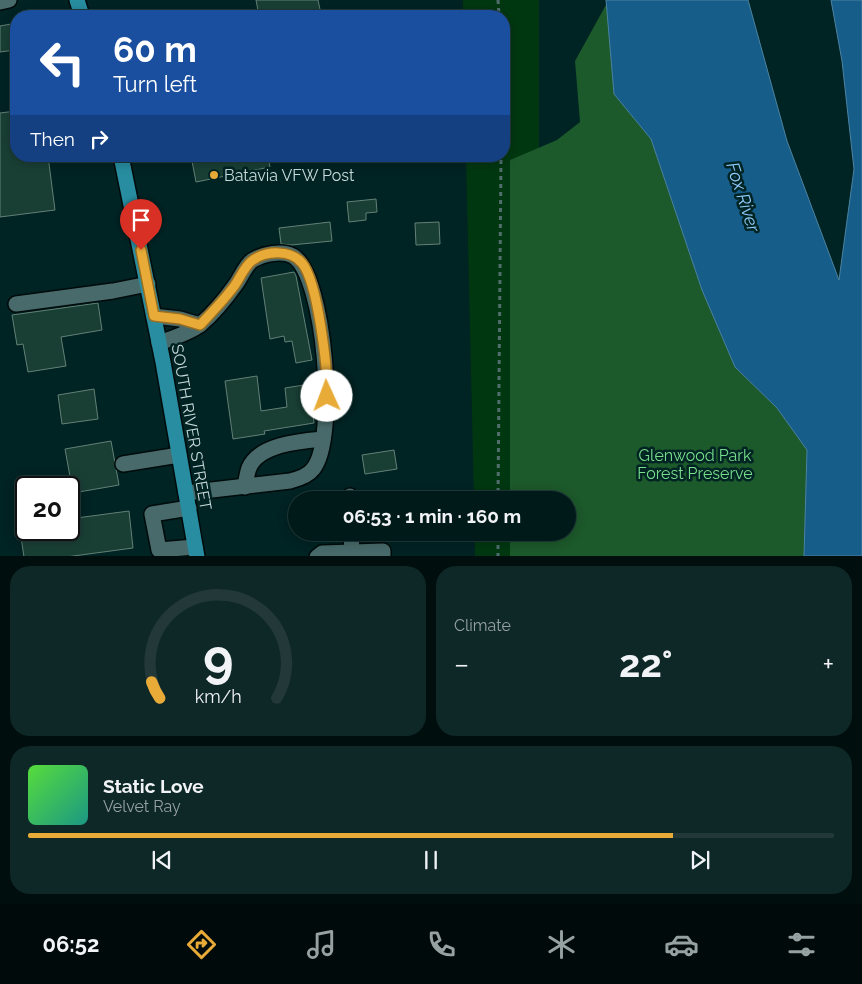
<!DOCTYPE html>
<html lang="en">
<head>
<meta charset="utf-8">
<style>
  body { margin:0; font-family:Raleway,sans-serif; background:#0e2727; color:#f1f3f6; height:100vh; display:flex; flex-direction:column; font-size:19px; white-space:nowrap }
  * { box-sizing:border-box; margin:0 }
  p { font-size:16px; color:#95a1a2 }
  .icon { flex:none; width:28px; height:28px; fill:none; stroke:currentColor; stroke-width:2; stroke-linecap:round; stroke-linejoin:round }
  .map { position:relative; height:556px; overflow:hidden }
  .side { display:flex; flex-direction:column; gap:10px; padding:10px; background:#000e0e; flex:1 }
  .side>* { flex:none }
  .hud { position:absolute; left:10px; top:10px; width:500px; height:152px; border-radius:20px; box-shadow:0 2px 12px #0003,0 0 0 1px #223839; background:#1a4fa0; color:#fff; overflow:hidden }
  .speed { position:absolute; left:15px; top:476px; display:flex; gap:10px; font-size:25px; font-weight:700; text-align:center }
  .speed>* { display:grid; place-content:center; width:65px; height:65px; border-radius:50%; background:#001a1a; box-shadow:0 2px 12px #0003,0 0 0 1px #223839; line-height:1 }
  .speed .limit { border:2px solid #111; border-radius:8px; background:#fff; color:#111 }
  .pin { position:absolute; display:grid; place-items:center; width:42px; height:42px; color:#fff; margin:-51px -21px; border-radius:50% 50% 50% 0; rotate:-45deg; box-shadow:0 0 5px #0007 }
  .pin .icon { rotate:45deg }
  .me { position:absolute; width:55px; margin:-28px; rotate:358deg; stroke-linejoin:round; filter:drop-shadow(0 0 4px #0008) }
  .turn { display:flex; align-items:center; gap:18px; height:105px; padding:0 20px; font-size:22px }
  .turn .icon { width:65px; height:65px; stroke-width:2.5 }
  .turn b { display:block; font-size:35px; line-height:42px }
  .then { display:flex; align-items:center; height:48px; padding:0 20px; background:#0003; gap:10px; font-size:19px }
  .big { font-size:38px; font-weight:700; line-height:1.1 }
  .side .card { flex:1; display:flex; flex-direction:column; justify-content:center; gap:8px; min-width:0; padding:0 18px; border-radius:20px; background:#0e2727 }
  .side .dial { align-items:center; gap:0 }
  .dial svg { height:130px; overflow:visible; fill:none; stroke:#223839; stroke-width:7; stroke-linecap:round; text-anchor:middle }
  .dial text { fill:#f1f3f6; stroke:none }
  .song { display:flex; align-items:center; gap:15px }
  .cover { width:60px; height:60px; border-radius:8px; background:linear-gradient(135deg,hsl(110 70% 55%),hsl(170 70% 35%)) }
  .played { height:5px; border-radius:2px; background:linear-gradient(90deg,#e8ab37 80%,#223839 80%) }
  .keys { display:flex; justify-content:space-around; direction:ltr }
  .heat { display:flex; justify-content:space-between; align-items:center; font-size:28px; direction:ltr }
  .side .tiles { flex:1; display:grid; gap:10px; grid-template-columns:1fr 1fr }
  .card:last-child { grid-column:span 2 }
  .trip { position:absolute; left:288px; top:491px; width:288px; height:50px; border-radius:25px; background:#001a1a; box-shadow:0 2px 12px #0003,0 0 0 1px #223839; font-weight:700; line-height:50px; text-align:center }
  .tab-bar { display:flex; height:80px; justify-content:space-around; align-items:center; background:#000a0a; color:#95a1a2 }
  .tab-bar .icon { width:35px; height:35px }
  .tab-bar .selected { color:#e8ab37 }
  .tab-bar b { font-size:22px; color:#f1f3f6 }
  .map>svg:first-child { display:block }
  .green { fill:#003711 }
  .forest { fill:#1c592b }
  .water { fill:#165d89; stroke:#4c83a2 }
  .building { fill:#193f34; stroke:#628176 }
  .lines { fill:none; stroke-linecap:round; stroke-linejoin:round }
  .minor-casing { stroke:#000b0b; stroke-width:18 }
  .major-casing { stroke:#000b0b; stroke-width:18 }
  .path { stroke:#516d6d; stroke-width:3; stroke-dasharray:4 4; stroke-linecap:butt }
  .minor { stroke:#486a6a; stroke-width:15 }
  .major { stroke:#288da0; stroke-width:15 }
  .route-casing { stroke:#976f24; stroke-width:12 }
  .route { stroke:#e8ab37; stroke-width:9 }
  .poi-dot { fill:#e8ab37; stroke:#002323; stroke-width:2 }
  .labels { text-anchor:middle; stroke-width:5; stroke-linejoin:round; paint-order:stroke }
  .poi-label { font-size:16px; fill:#c9dbdb; stroke:#002323; text-anchor:start }
  .street-label { font-size:16px; fill:#c9dbdb; stroke:#002323 }
  .park-label { font-size:16px; fill:#76dd8a; stroke:#002323 }
  .water-label { font-size:18px; font-style:italic; fill:#8dcbf9; stroke:#002323 }
</style>
</head>
<body>
<div class="map">
<svg width="862" height="557" viewBox="0 0 862 557">
  <rect width="100%" height="100%" fill="#002323"/>
  <path class="green" d="M463,0h76v390l261,166h-325v-23l91,-1v-32h-92l-8,-344h38v-140h-41z"/>
  <path class="forest" d="M607,3l7,91 37,45 51,151 33,77 42,41 30,42 -3,106h-294v-23l56,-1v-32h-56v-340l47,-20 23,-18 -5,-61z"/>
  <path class="water" d="M606,0h142l39,141 52,139 15,-111 -12,-108 -11,-61h31v556h-58l3,-106 -30,-42 -42,-41 -33,-77 -51,-151 -37,-45z"/>
  <g class="building">
    <path d="M256,0h62l3,14 -42,2v-4l-20,4z"/>
    <path d="M11,24l4,26 -15,2v-26z"/>
    <path d="M16,111v45h32l7,54 -55,7v-104z"/>
    <path d="M191,156h77l2,11 -74,15z"/>
    <path d="M376,199l1,13 -11,1v7l-17,2 -2,-20z"/>
    <path d="M330,222l2,19 -41,4 -10,-1 -2,-16z"/>
    <path d="M439,222l1,22 -24,1 -1,-22z"/>
    <path d="M294,272l2,4 16,84 -16,3 -4,-22 -7,1 -1,-6 -14,3 -9,-61z"/>
    <path d="M98,303l4,27 -41,7 5,29 -38,6 -5,-28 -6,1 -5,-30z"/>
    <path d="M257,376l4,35 26,-4 -2,-19 25,-4 4,39 -50,8 1,3 -32,5 -8,-58z"/>
    <path d="M94,389l4,30 -36,5 -4,-29z"/>
    <path d="M111,441l8,44 -46,8 -8,-44z"/>
    <path d="M394,450l3,19 -32,5 -3,-19z"/>
    <path d="M129,511l4,37 -67,9h-42l-4,-27h49v-11z"/>
  </g>
  <g class="lines">
    <defs>
      <g id="minor">
        <path d="M0,2l9,-2"/>
        <path d="M16,304l97,-13 35,-7"/>
        <path d="M154,316l26,3 20,6"/>
        <path d="M159,343c13,-5 31,-10 42,-19 12,-10 25,-26 35,-40 5,-7 10,-20 17,-24 10,-6 29,-10 40,-4 32,19 45,184 20,213 -5,7 -15,10 -23,12l-104,12"/>
        <path d="M123,464l56,-9"/>
        <path d="M245,487c1,-6 2,-14 4,-19 10,-24 52,-27 74,-29"/>
        <path d="M350,496v4"/>
        <path d="M189,508l-37,6 7,36 36,-3"/>
        <path d="M351,532l1,20"/>
        <path d="M317,557l5,-4 61,-2v6"/>
      </g>
      <g id="major">
        <path d="M77,0l5,16"/>
        <path d="M121,156l42,206 34,195"/>
      </g>
    </defs>
    <use href="#minor" class="minor-casing"/>
    <use href="#major" class="major-casing"/>
    <g class="path">
      <path d="M498,0l1,16"/>
      <path d="M498,500l3,-344"/>
      <path d="M498,557v-25"/>
    </g>
    <use href="#minor" class="minor"/>
    <use href="#major" class="major"/>
  </g>
  <g class="lines">
    <defs>
      <path id="route" d="M141,250l13,66 26,3 20,6c12,-13 25,-26 35,-40 5,-7 10,-20 18,-25 13,-9 37,-11 49,3 16,19 26,108 25,133"/>
    </defs>
    <use href="#route" class="route-casing"/>
    <use href="#route" class="route"/>
  </g>
  <circle class="poi-dot" cx="214" cy="175" r="5"/>
  <g class="labels">
    <g class="poi-label">
      <text x="224" y="181">Batavia VFW Post</text>
    </g>
    <g class="street-label">
      <text transform="translate(192 427) rotate(80)" y="6">SOUTH RIVER STREET</text>
    </g>
    <g class="park-label">
      <text x="695" y="461">Glenwood Park<tspan x="695" dy="18">Forest Preserve</tspan></text>
    </g>
    <g class="water-label">
      <text transform="translate(743 197) rotate(72)" y="6">Fox River</text>
    </g>
  </g>
</svg>
<div class="speed"><div class="limit">20</div></div>
<div class="pin" style="left:141px;top:250px;background:#d93025"><svg class="icon" aria-label="arrive" viewBox="0 0 24 24"><path d="M6 21V4h12l-3 4 3 4H6"/></svg></div>
<svg class="me" style="left:327px;top:396px" viewBox="-20 -20 40 40"><circle r="19" fill="#fff"/><path d="M0-13L10 11 0 6-10 11z" fill="#e8ab37"/></svg>
<div class="trip">06:53 · 1 min · 160 m</div>
<div class="hud">
<div class="turn"><svg class="icon" aria-label="left" viewBox="0 0 24 24"><path d="M17 20v-9H6M10 6l-5 5 5 5"/></svg><div><b>60 m</b>Turn left</div></div>
<div class="then">Then<svg class="icon" aria-label="right" viewBox="0 0 24 24"><path d="M7 20v-9h11M14 6l5 5-5 5"/></svg></div>
</div>
</div>
<section class="side">
<div class="tiles">
<div class="card dial"><svg viewBox="0 0 100 80">
<path d="M14 69A42 42 0 1 1 86 69"/>
<path d="M14 69A42 42 0 0 1 9 59" stroke="#e8ab37"/>
<text x="50" y="56" font-size="32" font-weight="700">9</text>
<text x="50" y="72" font-size="11">km/h</text>
</svg></div>
<div class="card"><p>Climate</p>
<div class="heat"><a>−</a><b class="big">22°</b><a>+</a></div>
</div>
<div class="card">
<div class="song"><i class="cover"></i><div><b>Static Love</b><p>Velvet Ray</p></div></div>
<div class="played"></div>
<div class="keys"><svg class="icon" aria-label="previous" viewBox="0 0 24 24"><path d="M18 5L8 12l10 7zM5 5v14"/></svg><svg class="icon" aria-label="pause" viewBox="0 0 24 24"><path d="M8 5v14M16 5v14"/></svg><svg class="icon" aria-label="next" viewBox="0 0 24 24"><path d="M6 5l10 7-10 7zM19 5v14"/></svg></div>
</div>
</div>
</section>
<nav class="tab-bar">
<b>06:52</b>
<svg class="icon selected" aria-label="directions" viewBox="0 0 24 24"><path d="M12 3l9 9-9 9-9-9zM9 14v-3h6M13 9l2 2-2 2"/></svg>
<svg class="icon" aria-label="music" viewBox="0 0 24 24"><path d="M9 18V5l10-2v13"/><circle cx="6" cy="18" r="3"/><circle cx="16" cy="16" r="3"/></svg>
<svg class="icon" aria-label="phone" viewBox="0 0 24 24"><path d="M5 4h4l2 5-3 2q2 4 5 5l2-3 5 2v4C11 20 4 13 5 4z"/></svg>
<svg class="icon" aria-label="climate" viewBox="0 0 24 24"><path d="M12 3v18M4 7l16 10M4 17L20 7"/></svg>
<svg class="icon" aria-label="car" viewBox="0 0 24 24"><path d="M5 17H2v-5l4-1 3-4h7l3 4 3 1v5h-3M9 17h6M6 11h13"/><circle cx="7" cy="17" r="2"/><circle cx="17" cy="17" r="2"/></svg>
<svg class="icon" aria-label="filters" viewBox="0 0 24 24"><path d="M4 7h16M4 17h16"/><circle cx="9" cy="7" r="2"/><circle cx="15" cy="17" r="2"/></svg>
</nav>
</body>
</html>
